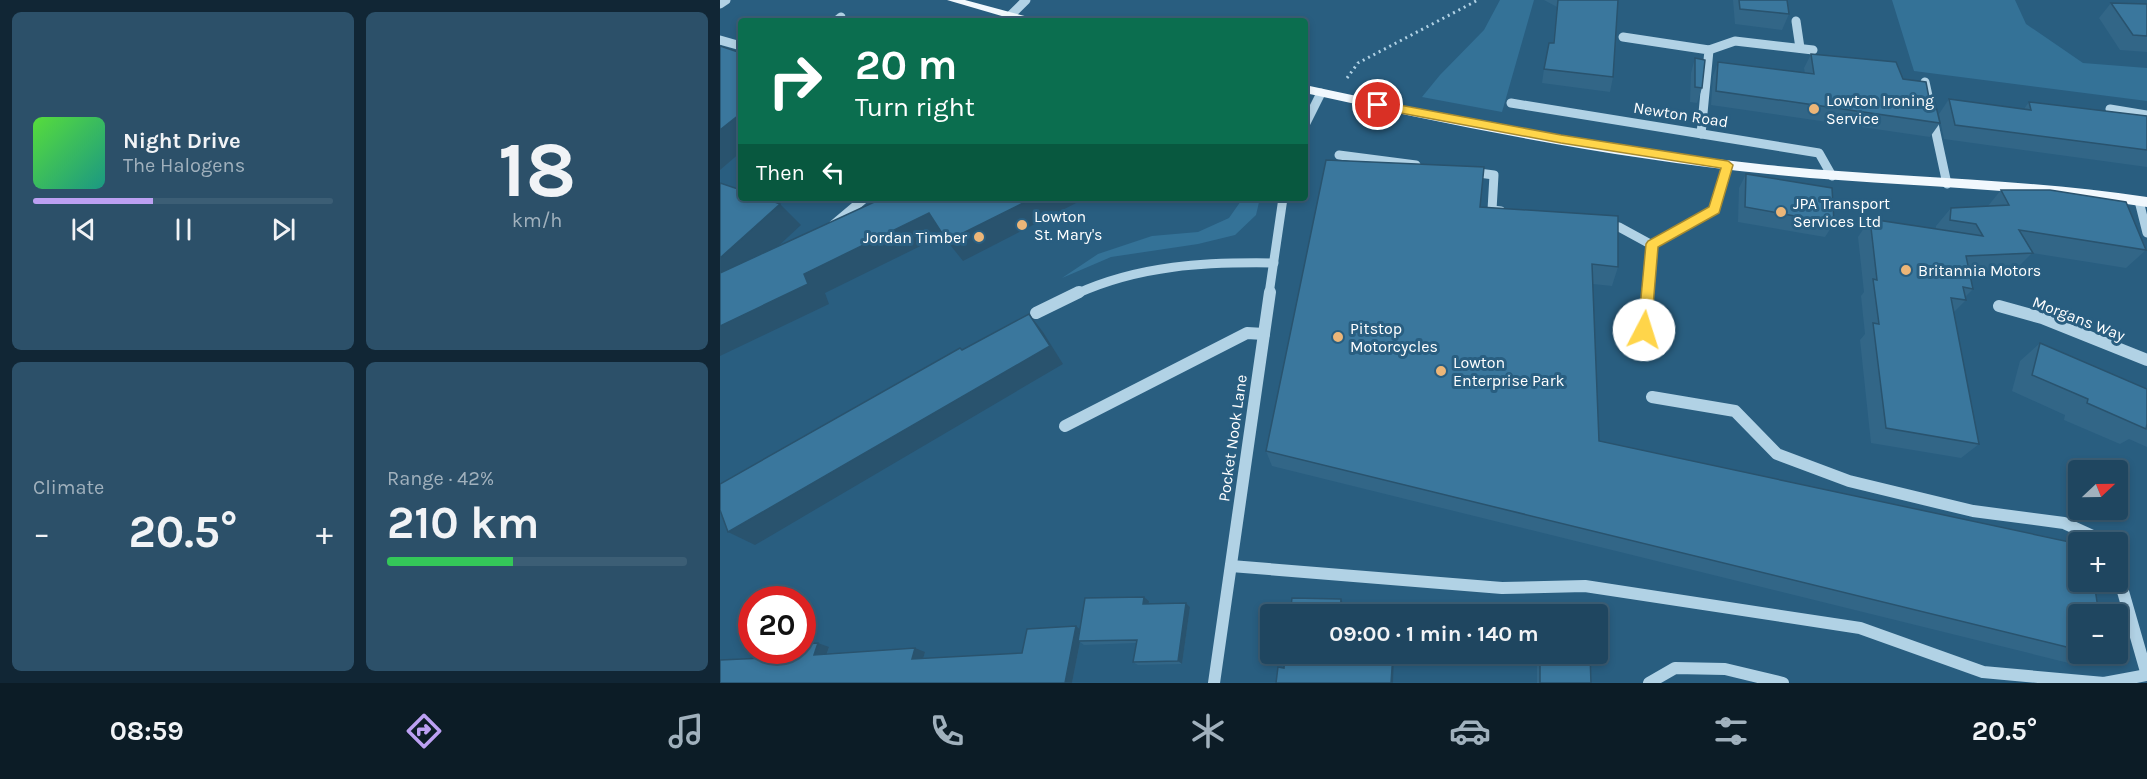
<!DOCTYPE html>
<html lang="en">
<head>
<meta charset="utf-8">
<style>
  body { margin:0; font-family:Karla,sans-serif; background:#2c5069; color:#f1f3f6; height:100vh; display:flex; flex-direction:column; font-size:22px; white-space:nowrap }
  * { box-sizing:border-box; margin:0 }
  p { font-size:20px; color:#a1b1bd }
  .icon { flex:none; width:33px; height:33px; fill:none; stroke:currentColor; stroke-width:2; stroke-linecap:round; stroke-linejoin:round }
  .map { position:relative; flex:1; overflow:hidden }
  .panel { display:flex; flex-direction:column; gap:12px; padding:12px; background:#112635; width:720px }
  .panel>* { flex:none }
  .hud { position:absolute; left:18px; top:18px; width:570px; height:183px; border-radius:6px; box-shadow:0 3px 9px #0003,0 0 0 2px #3c5e75; background:#0b6e4f; color:#fff; overflow:hidden }
  .needle { width:39px; rotate:68deg }
  .fabs { position:absolute; left:1348px; top:460px; display:grid; gap:12px }
  .fabs a { display:grid; place-items:center; width:60px; height:60px; border-radius:6px; background:#1f4660; box-shadow:0 3px 9px #0003,0 0 0 2px #3c5e75; font-size:30px }
  .speed { position:absolute; left:18px; top:586px; display:flex; gap:12px; font-size:30px; font-weight:700; text-align:center }
  .speed>* { display:grid; place-content:center; width:78px; height:78px; border-radius:50%; background:#1f4660; box-shadow:0 3px 9px #0003,0 0 0 2px #3c5e75; line-height:1 }
  .speed .limit { border:9px solid #d22; background:#fff; color:#111 }
  .pin { position:absolute; display:grid; place-items:center; width:51px; height:51px; color:#fff; margin:-26px; border:3px solid #fff; border-radius:50%; box-shadow:0 2px 6px #0007 }
  .me { position:absolute; width:66px; margin:-33px; rotate:5deg; stroke-linejoin:round; filter:drop-shadow(0 0 4px #0008) }
  .turn { display:flex; align-items:center; gap:21px; height:126px; padding:0 18px; font-size:27px }
  .turn .icon { width:78px; height:78px; stroke-width:2.5 }
  .turn b { display:block; font-size:42px; line-height:51px }
  .then { display:flex; align-items:center; height:57px; padding:0 18px; background:#0003; gap:12px; font-size:22px }
  .big { font-size:45px; font-weight:700; line-height:1.1 }
  .panel .widget { flex:1; display:flex; flex-direction:column; justify-content:center; gap:9px; min-width:0; padding:0 21px; border-radius:9px; background:#2c5069 }
  .panel .dial { align-items:center; gap:0 }
  .dial b { font-size:78px; line-height:1 }
  .song { display:flex; align-items:center; gap:18px }
  .cover { width:72px; height:72px; border-radius:9px; background:linear-gradient(135deg,hsl(110 70% 55%),hsl(170 70% 35%)) }
  .played { height:6px; border-radius:3px; background:linear-gradient(90deg,#bca0f2 40%,#3c5e75 40%) }
  .keys { display:flex; justify-content:space-around; direction:ltr }
  .heat { display:flex; justify-content:space-between; align-items:center; font-size:33px; direction:ltr }
  .charge { height:9px; border-radius:4px; background:linear-gradient(90deg,#34c759 42%,#3c5e75 0) }
  .panel .tiles { flex:1; display:grid; gap:12px; grid-template-columns:repeat(2,1fr) }
  .trip { position:absolute; left:540px; top:604px; width:348px; height:60px; border-radius:6px; background:#1f4660; box-shadow:0 3px 9px #0003,0 0 0 2px #3c5e75; font-weight:700; line-height:60px; text-align:center }
  .tab-bar { display:flex; height:96px; justify-content:space-around; align-items:center; background:#0c1c26; color:#a1b1bd }
  .tab-bar .icon { width:42px; height:42px }
  .tab-bar .selected { color:#bca0f2 }
  .tab-bar b { font-size:27px; color:#f1f3f6 }
  main { display:flex; flex:1; min-height:0 }
  .map>svg:first-child { display:block }
  .green { fill:#347297 }
  .lines { fill:none; stroke-linecap:round; stroke-linejoin:round }
  .path { stroke:#b1d2e5; stroke-width:3; stroke-dasharray:2 4; stroke-linecap:butt }
  .minor-far1 { stroke:#b1d2e5; stroke-width:9 }
  .minor { stroke:#b1d2e5; stroke-width:12 }
  .major { fill:#f1f8fd; fill-rule:evenodd }
  .wall { fill:#326687 }
  .shaded-wall { fill:#29536e }
  .building { fill:#3a779d; stroke:#29536e; stroke-width:1.5 }
  .route { fill:#ffd54a; stroke:#a68a30; stroke-width:1.5 }
  .poi-dot { fill:#ecb678; stroke:#295e80; stroke-width:2 }
  .labels { text-anchor:middle; stroke-width:6; stroke-linejoin:round; paint-order:stroke }
  .poi-label { font-size:16px; fill:#fff; stroke:#295e80; text-anchor:start }
  .street-label { font-size:16px; fill:#fff; stroke:#295e80 }
</style>
</head>
<body>
<main>
<section class="panel">
<div class="tiles">
<div class="widget">
<div class="song"><i class="cover"></i><div><b>Night Drive</b><p>The Halogens</p></div></div>
<div class="played"></div>
<div class="keys"><svg class="icon" aria-label="previous" viewBox="0 0 24 24"><path d="M18 5L8 12l10 7zM5 5v14"/></svg><svg class="icon" aria-label="pause" viewBox="0 0 24 24"><path d="M8 5v14M16 5v14"/></svg><svg class="icon" aria-label="next" viewBox="0 0 24 24"><path d="M6 5l10 7-10 7zM19 5v14"/></svg></div>
</div>
<div class="widget dial"><b>18</b><p>km/h</p></div>
<div class="widget"><p>Climate</p>
<div class="heat"><a>−</a><b class="big">20.5°</b><a>+</a></div>
</div>
<div class="widget"><p>Range · 42%</p><b class="big">210 km</b><div class="charge"></div></div>
</div>
</section>
<div class="map">
<svg width="1427" height="683" viewBox="0 0 1427 683">
  <rect width="100%" height="100%" fill="#295e80"/>
  <g class="green">
    <path d="M780,0h34l-32,112 -80,-15 18,-22 44,-45z"/>
    <path d="M1172,0h123l11,24 57,39 64,5v33l-233,-30z"/>
    <path d="M523,198h17l-4,17 -21,20 -37,9 -87,13 -49,21 36,-24 54,-18 46,-4 31,-14z"/>
  </g>
  <g class="lines">
    <path class="path" d="M627,78l11,-15 120,-63"/>
    <g class="minor-far1">
      <path d="M0,4l6,-4"/>
      <path d="M291,15l15,-15"/>
      <path d="M116,21l5,-4"/>
      <path d="M1076,21l4,27"/>
      <path d="M903,37l86,13 -8,84"/>
      <path d="M0,40l21,6"/>
      <path d="M989,50l26,-9 78,9"/>
      <path d="M1205,82l22,102"/>
      <path d="M791,103l308,50 13,23"/>
      <path d="M1390,109l37,6"/>
      <path d="M585,125l16,-32"/>
      <path d="M619,155l77,10"/>
      <path d="M751,172l23,3 -2,35 9,1"/>
      <path d="M1419,201l8,32"/>
      <path d="M113,225l32,-27"/>
      <path d="M886,225l13,2 33,18"/>
      <path d="M356,294c64,-29 129,-32 198,-31"/>
      <path d="M549,294l14,-96"/>
      <path d="M927,294l5,-49 62,-35 14,-45"/>
    </g>
    <g class="minor">
      <path d="M1279,306l43,12 105,42"/>
      <path d="M316,313l43,-21"/>
      <path d="M924,330l4,-38"/>
      <path d="M932,397l83,14 42,43 72,27 124,30 91,12 44,20"/>
      <path d="M345,426l182,-93 17,1"/>
      <path d="M511,566l271,22 83,-2 275,42 123,44 121,11 43,-8 -29,-101"/>
      <path d="M494,683l56,-391"/>
      <path d="M929,683l26,-15 50,1 58,14"/>
    </g>
    <g class="major">
      <path d="M227,0h18l71,19 2,2h-19z"/>
      <path d="M585,85c153,33 307,64 463,80 126,13 254,13 379,32v10c-125,-20 -253,-20 -379,-33 -156,-16 -310,-47 -463,-81z"/>
    </g>
  </g>
  <g class="wall">
    <path d="M824,0h74l-5,77 -3,15 -68,-9 2,-14 9,-26 4,-36z"/>
    <path d="M1013,0h54l2,14 -7,16 -47,-6z"/>
    <path d="M1391,3l36,1v48l-27,-2 -21,-32z"/>
    <path d="M1091,54l92,25 26,21 2,-2 9,25 -10,14 -219,-32 2,-29 5,-14 87,11 -1,-5z"/>
    <path d="M975,58l7,30 -5,15 -7,-1 1,-29z"/>
    <path d="M1229,99l75,10 5,-7 118,14v51l-203,-28 -5,-25z"/>
    <path d="M1026,174l88,49 -9,14 -87,-15 1,-34z"/>
    <path d="M1281,190l145,60 -20,18 -94,-15 -17,17 -45,2 3,17 -8,8 1,3 -12,12 25,132 -18,14 -90,-15 -11,-103 5,-6 -4,-38 3,-4 -6,-55 12,-18 66,10v-3l15,-18 37,-2z"/>
    <path d="M760,207l138,60 -6,19 -19,-2 6,157 480,174v39h26v2l-28,9 -805,-199 -6,-15z"/>
    <path d="M1320,343l107,46v58l-18,-8 -9,5 -56,-24 1,-5 -53,-24 8,-30z"/>
    <path d="M424,597l5,4 -1,3 38,-1 4,4 -8,57 -44,1 -5,-3 3,-19 -52,2 -4,-3 -8,41 -307,-25 64,-11 -2,7 98,-2 -2,7 99,-6 58,-24z"/>
    <path d="M821,605l48,10h-51v-3z"/>
    <path d="M807,654h63l1,29h-54v-18l-10,-1z"/>
  </g>
  <g class="shaded-wall">
    <path d="M19,115l2,2v35l-21,18v-40z"/>
    <path d="M171,198l15,18 23,-3 16,21 -120,59 4,11 -109,52v-30l84,-52 89,-72z"/>
    <path d="M313,198h53l-123,63 -16,-20z"/>
    <path d="M60,204l21,21 -81,75v-42z"/>
    <path d="M309,314l14,18 20,32 -308,181 -27,-13z"/>
    <path d="M424,597l5,4 -1,7 -5,-4z"/>
    <path d="M621,599l3,7 -1,9h-3z"/>
    <path d="M466,603l4,4 -8,57 -4,-3z"/>
    <path d="M356,626l6,5 -4,10 2,1 -8,41h-7z"/>
    <path d="M98,643l11,4 -4,12 -11,-4z"/>
    <path d="M195,648l10,4 -3,11 -10,-4z"/>
    <path d="M673,654h1l-1,29h-2z"/>
  </g>
  <g class="building">
    <path d="M838,0h60l-5,77 -69,-8 5,-26h5z"/>
    <path d="M1019,0h48l2,14 -49,-5z"/>
    <path d="M1391,3l36,1v32l-14,-1z"/>
    <path d="M0,46l21,7v63l-2,-1 -19,15z"/>
    <path d="M1091,54l85,8 7,17 23,3 4,21 1,-5h3l6,25 -224,-32 2,-29 96,12z"/>
    <path d="M975,58l10,2 -3,28 -7,-1z"/>
    <path d="M1229,99l82,11 -2,-8 118,14v34l-192,-25z"/>
    <path d="M606,160l158,7 -4,40 138,9v51l-26,-3 7,177 480,103v38h15l5,33h-20v35l-813,-199z"/>
    <path d="M1026,174l86,14 2,35 -89,-16z"/>
    <path d="M0,183l21,7v8h23l16,6 -60,54z"/>
    <path d="M1281,190h49l76,12 20,48 -127,-20 14,23 -67,3 7,33 -10,-2 3,13 -15,-2 28,146 -93,-16 -13,-105 6,1 -6,-45 4,1 -7,-61 113,17 -7,-12 -26,-4 1,-12 58,-3z"/>
    <path d="M163,198h8l2,4 9,-4h131l-86,43 -18,-28 -125,61 4,10 -88,42v-53z"/>
    <path d="M309,314l21,32 -322,186 -8,-22v-26l240,-136 2,2z"/>
    <path d="M1320,343l107,46v35l-1,5 -59,-26 1,-4 -56,-24z"/>
    <path d="M424,597l-1,7 43,-1 -8,58 -45,1 4,-22 -59,1 7,-43z"/>
    <path d="M572,598l49,1 -1,16h-50z"/>
    <path d="M821,605l48,3v7h-48z"/>
    <path d="M356,626l-11,57h-345v-23l45,-2 3,-7h34v-7l16,-1 -4,12 101,-7 -3,11 110,-6 5,-24z"/>
    <path d="M565,654h108l-2,29h-115l2,-16 6,1z"/>
    <path d="M810,654h60l1,29h-51v-24l-10,-1z"/>
  </g>
  <path class="route" d="M658,101l183,34 167,26 5,4 -14,48 -61,34 -7,83 -7,6 -6,-6 8,-86 2,-3 61,-34 12,-39 -160,-25 -187,-35 -1,-3z"/>
  <g class="poi-dot">
    <circle cx="1094" cy="109" r="6"/>
    <circle cx="1061" cy="212" r="6"/>
    <circle cx="302" cy="225" r="6"/>
    <circle cx="259" cy="237" r="6"/>
    <circle cx="1186" cy="270" r="6"/>
    <circle cx="618" cy="337" r="6"/>
    <circle cx="721" cy="371" r="6"/>
  </g>
  <g class="labels">
    <g class="poi-label">
      <text x="1106" y="106">Lowton Ironing<tspan x="1106" dy="18">Service</tspan></text>
      <text x="1073" y="209">JPA Transport<tspan x="1073" dy="18">Services Ltd</tspan></text>
      <text x="314" y="222">Lowton<tspan x="314" dy="18">St. Mary's</tspan></text>
      <text x="247" y="243" text-anchor="end">Jordan Timber</text>
      <text x="1198" y="276">Britannia Motors</text>
      <text x="630" y="334">Pitstop<tspan x="630" dy="18">Motorcycles</tspan></text>
      <text x="733" y="368">Lowton<tspan x="733" dy="18">Enterprise Park</tspan></text>
    </g>
    <g class="street-label">
      <text transform="translate(961 114) rotate(9)" y="6">Newton Road</text>
      <text transform="translate(1359 318) rotate(21)" y="6">Morgans Way</text>
      <text transform="translate(512 438) rotate(-82)" y="6">Pocket Nook Lane</text>
    </g>
  </g>
</svg>
<div class="fabs">
<a><svg class="needle" viewBox="-14 -14 28 28"><path d="M0-13l5 13h-10z" fill="#e53935"/><path d="M0 13l5-13h-10z" fill="#a1b1bd"/></svg></a>
<a>+</a>
<a>−</a>
</div>
<div class="speed"><div class="limit">20</div></div>
<div class="pin" style="left:658px;top:105px;background:#d93025"><svg class="icon" aria-label="arrive" viewBox="0 0 24 24"><path d="M6 21V4h12l-3 4 3 4H6"/></svg></div>
<svg class="me" style="left:924px;top:330px" viewBox="-20 -20 40 40"><circle r="19" fill="#fff"/><path d="M0-13L10 11 0 6-10 11z" fill="#ffd54a"/></svg>
<div class="trip">09:00 · 1 min · 140 m</div>
<div class="hud">
<div class="turn"><svg class="icon" aria-label="right" viewBox="0 0 24 24"><path d="M7 20v-9h11M14 6l5 5-5 5"/></svg><div><b>20 m</b>Turn right</div></div>
<div class="then">Then<svg class="icon" aria-label="left" viewBox="0 0 24 24"><path d="M17 20v-9H6M10 6l-5 5 5 5"/></svg></div>
</div>
</div>
</main>
<nav class="tab-bar">
<b>08:59</b>
<svg class="icon selected" aria-label="directions" viewBox="0 0 24 24"><path d="M12 3l9 9-9 9-9-9zM9 14v-3h6M13 9l2 2-2 2"/></svg>
<svg class="icon" aria-label="music" viewBox="0 0 24 24"><path d="M9 18V5l10-2v13"/><circle cx="6" cy="18" r="3"/><circle cx="16" cy="16" r="3"/></svg>
<svg class="icon" aria-label="phone" viewBox="0 0 24 24"><path d="M5 4h4l2 5-3 2q2 4 5 5l2-3 5 2v4C11 20 4 13 5 4z"/></svg>
<svg class="icon" aria-label="climate" viewBox="0 0 24 24"><path d="M12 3v18M4 7l16 10M4 17L20 7"/></svg>
<svg class="icon" aria-label="car" viewBox="0 0 24 24"><path d="M5 17H2v-5l4-1 3-4h7l3 4 3 1v5h-3M9 17h6M6 11h13"/><circle cx="7" cy="17" r="2"/><circle cx="17" cy="17" r="2"/></svg>
<svg class="icon" aria-label="filters" viewBox="0 0 24 24"><path d="M4 7h16M4 17h16"/><circle cx="9" cy="7" r="2"/><circle cx="15" cy="17" r="2"/></svg>
<b>20.5°</b>
</nav>
</body>
</html>
